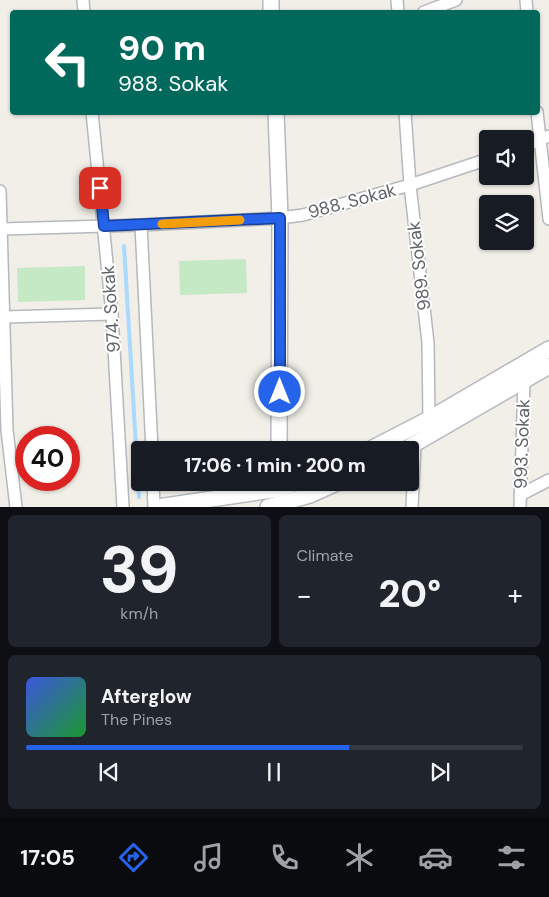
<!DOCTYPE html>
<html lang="en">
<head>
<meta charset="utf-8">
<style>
  body { margin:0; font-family:"DM Sans",sans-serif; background:#20242c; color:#f1f3f6; height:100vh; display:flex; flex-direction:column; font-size:19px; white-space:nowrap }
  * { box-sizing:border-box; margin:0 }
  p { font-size:16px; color:#9ea1a6 }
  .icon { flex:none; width:28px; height:28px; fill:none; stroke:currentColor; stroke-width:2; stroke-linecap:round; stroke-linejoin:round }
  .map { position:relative; height:507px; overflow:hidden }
  .drawer { display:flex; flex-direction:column; gap:8px; padding:8px; background:#0d0f14; flex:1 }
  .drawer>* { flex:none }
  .hud { position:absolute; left:10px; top:10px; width:530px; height:105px; border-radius:5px; box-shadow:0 1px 4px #0004; background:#00695c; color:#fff; overflow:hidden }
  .tools { position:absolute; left:479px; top:130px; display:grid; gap:10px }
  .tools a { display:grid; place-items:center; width:55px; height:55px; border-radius:5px; background:#171b24; box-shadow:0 1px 4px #0004; font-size:25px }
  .speed { position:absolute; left:15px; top:426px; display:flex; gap:10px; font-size:25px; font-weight:700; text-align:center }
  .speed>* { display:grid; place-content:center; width:65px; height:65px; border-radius:50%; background:#171b24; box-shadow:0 1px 4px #0004; line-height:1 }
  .speed .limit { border:8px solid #d22; background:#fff; color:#111 }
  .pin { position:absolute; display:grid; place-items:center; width:42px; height:42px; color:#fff; margin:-21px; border-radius:10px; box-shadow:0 2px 8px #0006 }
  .me { position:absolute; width:55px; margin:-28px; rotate:0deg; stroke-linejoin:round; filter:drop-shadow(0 0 4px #0008) }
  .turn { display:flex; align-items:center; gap:18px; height:105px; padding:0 25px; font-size:22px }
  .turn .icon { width:65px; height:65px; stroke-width:2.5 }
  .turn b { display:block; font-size:35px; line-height:42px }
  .big { font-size:38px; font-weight:800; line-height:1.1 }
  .drawer .widget { flex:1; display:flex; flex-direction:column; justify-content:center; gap:8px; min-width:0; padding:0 18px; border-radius:8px; background:#20242c }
  .drawer .dial { align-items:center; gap:0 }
  .dial b { font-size:65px; line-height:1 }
  .song { display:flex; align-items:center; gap:15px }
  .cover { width:60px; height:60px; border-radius:8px; background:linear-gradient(135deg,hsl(230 70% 55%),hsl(130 70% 35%)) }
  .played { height:5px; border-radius:2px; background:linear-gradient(90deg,#2563eb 65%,#363941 65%) }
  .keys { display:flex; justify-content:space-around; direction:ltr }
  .heat { display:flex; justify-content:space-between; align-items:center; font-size:28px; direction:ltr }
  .drawer .tiles { flex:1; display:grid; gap:8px; grid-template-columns:1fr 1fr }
  .widget:last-child { grid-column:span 2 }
  .trip { position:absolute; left:131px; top:441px; width:288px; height:50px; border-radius:5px; background:#171b24; box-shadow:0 1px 4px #0004; font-weight:800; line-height:50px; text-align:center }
  .dock { display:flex; height:80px; justify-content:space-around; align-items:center; background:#090b0e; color:#9ea1a6 }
  .dock .icon { width:35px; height:35px }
  .dock .selected { color:#2563eb }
  .dock b { font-size:22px; color:#f1f3f6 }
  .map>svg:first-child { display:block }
  .green { fill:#c5e8c5 }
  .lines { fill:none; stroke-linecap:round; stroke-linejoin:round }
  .stream { stroke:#aadaff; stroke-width:4 }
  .street-casing { stroke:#b5b8bc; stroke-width:14 }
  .secondary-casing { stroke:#b6babf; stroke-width:18 }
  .street { stroke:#fff; stroke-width:11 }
  .secondary { stroke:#fff; stroke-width:15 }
  .route-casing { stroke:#184099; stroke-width:12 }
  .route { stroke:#2563eb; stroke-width:9 }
  .slow { stroke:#f59e0b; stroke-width:9 }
  .labels { text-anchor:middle; stroke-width:4; stroke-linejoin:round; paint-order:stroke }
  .street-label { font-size:18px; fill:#5f6368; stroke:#fff }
</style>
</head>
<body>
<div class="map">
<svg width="549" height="507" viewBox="0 0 549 507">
  <rect width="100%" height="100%" fill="#f1efe8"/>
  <g class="green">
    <path d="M246,259l1,34 -67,2 -1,-34z"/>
    <path d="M85,266v34l-67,2 -1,-34z"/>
  </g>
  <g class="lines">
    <path class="stream" d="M124,246l15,251"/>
    <defs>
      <g id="street">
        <path d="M83,0l1,12"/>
        <path d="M397,0l1,12"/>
        <path d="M526,0l1,12"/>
        <path d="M424,12l32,-12"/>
        <path d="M92,112l20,202 11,193"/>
        <path d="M405,112l5,73 18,158 1,76"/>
        <path d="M537,112l12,107"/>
        <path d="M525,146l24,-10"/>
        <path d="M0,191l7,239 9,77"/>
        <path d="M141,225l11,225"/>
        <path d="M2,229l139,-4 139,-7 23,-3 107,-30 78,-26"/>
        <path d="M4,317l108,-3"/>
        <path d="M153,482l1,25"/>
        <path d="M520,495l29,-15"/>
        <path d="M412,507l3,-62"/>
        <path d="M520,507l4,-126"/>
      </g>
      <g id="secondary">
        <path d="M271,0v12"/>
        <path d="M276,112l4,106 -1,232"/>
        <path d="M369,450l60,-31 120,-70"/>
        <path d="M404,450l145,-84"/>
        <path d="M158,507l121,-18 20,-7"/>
        <path d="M268,507l42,-12 29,-13"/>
      </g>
    </defs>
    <use href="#street" class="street-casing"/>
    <use href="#secondary" class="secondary-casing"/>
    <use href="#street" class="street"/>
    <use href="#secondary" class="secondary"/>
  </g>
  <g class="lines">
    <defs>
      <path id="route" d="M100,188l4,38 176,-8v174"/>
    </defs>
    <use href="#route" class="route-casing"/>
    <use href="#route" class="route"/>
    <path class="slow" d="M162,224l78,-4"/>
  </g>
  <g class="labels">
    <g class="street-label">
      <text transform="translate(352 201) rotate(-15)" y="6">988. Sokak</text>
      <text transform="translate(419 266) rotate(-97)" y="6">989. Sokak</text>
      <text transform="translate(111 309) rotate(-94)" y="6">974. Sokak</text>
      <text transform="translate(522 444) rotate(-88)" y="6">993. Sokak</text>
    </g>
  </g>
</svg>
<div class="tools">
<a><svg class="icon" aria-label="sound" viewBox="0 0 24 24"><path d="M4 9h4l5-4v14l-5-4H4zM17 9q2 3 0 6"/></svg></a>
<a><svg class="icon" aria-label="layers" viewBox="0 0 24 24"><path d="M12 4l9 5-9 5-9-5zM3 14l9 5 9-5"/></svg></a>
</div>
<div class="speed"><div class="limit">40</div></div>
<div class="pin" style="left:100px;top:188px;background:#d93025"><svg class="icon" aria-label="arrive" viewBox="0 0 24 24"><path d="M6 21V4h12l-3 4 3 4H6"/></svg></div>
<svg class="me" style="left:280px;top:392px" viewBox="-20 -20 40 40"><circle r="17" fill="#2563eb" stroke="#fff" stroke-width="3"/><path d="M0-11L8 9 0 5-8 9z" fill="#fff"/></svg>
<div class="trip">17:06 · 1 min · 200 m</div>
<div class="hud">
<div class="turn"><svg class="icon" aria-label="left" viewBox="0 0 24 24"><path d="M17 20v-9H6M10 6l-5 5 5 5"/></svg><div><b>90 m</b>988. Sokak</div></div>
</div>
</div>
<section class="drawer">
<div class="tiles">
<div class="widget dial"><b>39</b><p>km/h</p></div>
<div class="widget"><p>Climate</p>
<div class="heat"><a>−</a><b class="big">20°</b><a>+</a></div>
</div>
<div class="widget">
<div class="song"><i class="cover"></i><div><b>Afterglow</b><p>The Pines</p></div></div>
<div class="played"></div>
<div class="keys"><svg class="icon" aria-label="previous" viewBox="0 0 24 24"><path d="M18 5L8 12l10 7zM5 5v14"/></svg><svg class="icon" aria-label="pause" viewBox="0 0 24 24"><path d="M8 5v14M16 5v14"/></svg><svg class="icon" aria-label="next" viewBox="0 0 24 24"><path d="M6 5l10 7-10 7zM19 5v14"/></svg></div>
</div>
</div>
</section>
<nav class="dock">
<b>17:05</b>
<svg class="icon selected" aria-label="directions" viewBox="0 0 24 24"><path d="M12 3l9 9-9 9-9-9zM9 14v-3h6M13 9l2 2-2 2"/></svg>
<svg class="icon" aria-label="music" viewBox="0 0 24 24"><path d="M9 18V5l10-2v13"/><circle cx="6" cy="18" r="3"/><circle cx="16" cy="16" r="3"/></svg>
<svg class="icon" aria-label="phone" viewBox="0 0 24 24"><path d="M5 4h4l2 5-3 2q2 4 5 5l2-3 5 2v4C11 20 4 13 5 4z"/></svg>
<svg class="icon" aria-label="climate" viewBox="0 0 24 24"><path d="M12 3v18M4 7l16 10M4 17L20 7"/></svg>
<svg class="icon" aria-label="car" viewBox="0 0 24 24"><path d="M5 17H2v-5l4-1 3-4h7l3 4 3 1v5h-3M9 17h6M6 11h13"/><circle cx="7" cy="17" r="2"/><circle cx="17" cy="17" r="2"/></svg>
<svg class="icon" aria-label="filters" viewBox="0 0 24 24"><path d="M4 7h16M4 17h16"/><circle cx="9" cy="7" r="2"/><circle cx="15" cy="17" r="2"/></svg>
</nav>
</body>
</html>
